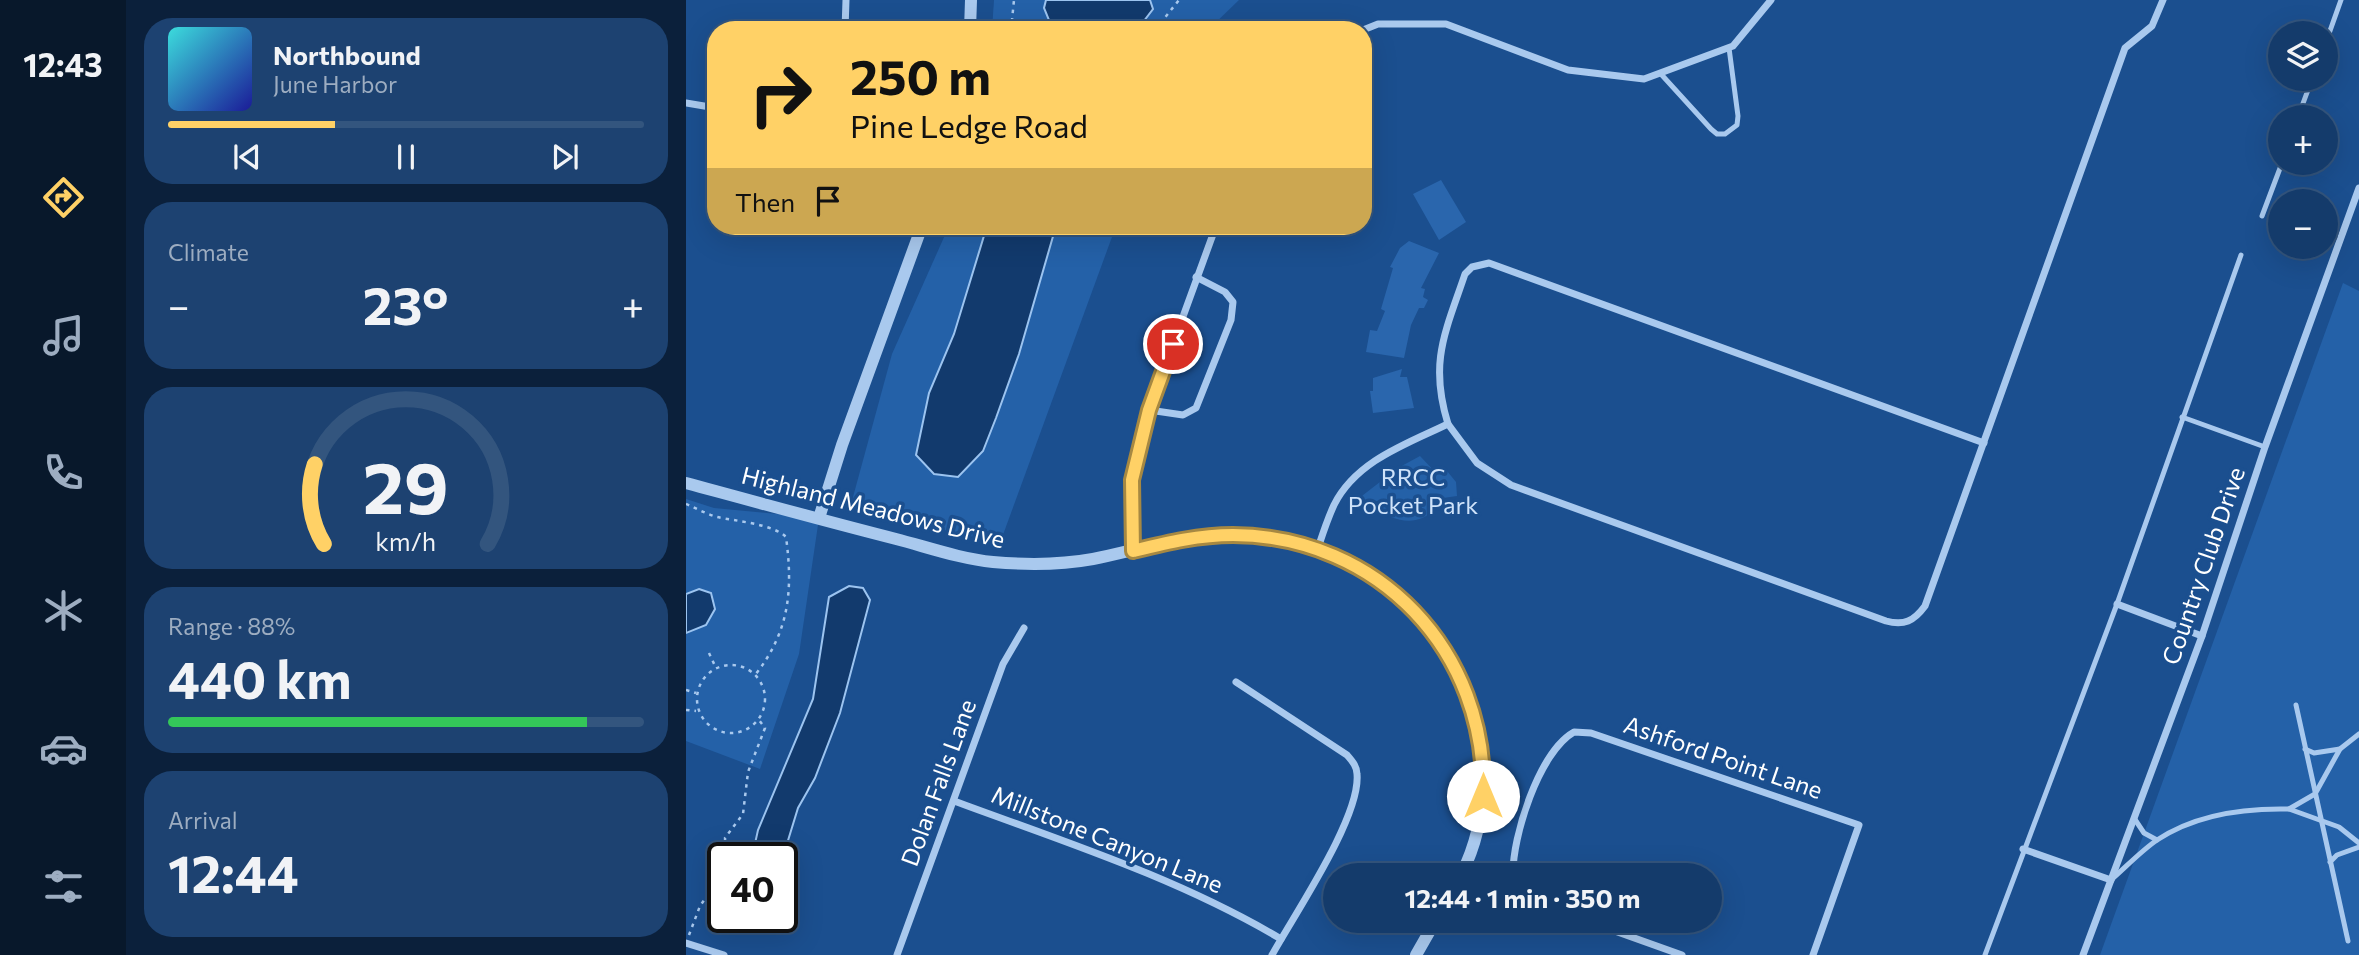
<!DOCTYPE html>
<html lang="en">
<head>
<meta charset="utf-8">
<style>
  body { margin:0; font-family:Commissioner,sans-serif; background:#1d4271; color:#f1f3f6; height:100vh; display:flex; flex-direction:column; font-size:26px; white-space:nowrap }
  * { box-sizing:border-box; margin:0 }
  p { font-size:23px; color:#9dadc1 }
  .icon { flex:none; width:38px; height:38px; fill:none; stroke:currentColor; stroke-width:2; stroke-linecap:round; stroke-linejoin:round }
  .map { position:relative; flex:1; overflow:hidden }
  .panel { display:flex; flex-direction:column; gap:18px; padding:18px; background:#0b203b; width:560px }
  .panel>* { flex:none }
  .top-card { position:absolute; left:21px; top:21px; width:665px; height:214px; border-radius:28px; box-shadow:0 7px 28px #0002,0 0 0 2px #33557e; background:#ffd166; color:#111; overflow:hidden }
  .controls { position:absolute; left:1582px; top:21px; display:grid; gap:14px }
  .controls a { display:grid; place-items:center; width:70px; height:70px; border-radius:50%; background:#143b6b; box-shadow:0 7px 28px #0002,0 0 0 2px #33557e; font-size:35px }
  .speed { position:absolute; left:21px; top:842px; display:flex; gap:14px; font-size:35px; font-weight:700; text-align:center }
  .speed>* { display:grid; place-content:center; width:91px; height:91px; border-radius:50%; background:#143b6b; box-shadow:0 7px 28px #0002,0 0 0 2px #33557e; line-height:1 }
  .speed .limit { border:4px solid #111; border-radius:10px; background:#fff; color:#111 }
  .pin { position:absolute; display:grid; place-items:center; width:60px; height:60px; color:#fff; margin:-30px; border:4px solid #fff; border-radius:50%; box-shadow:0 2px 7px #0007 }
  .me { position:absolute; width:77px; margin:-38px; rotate:0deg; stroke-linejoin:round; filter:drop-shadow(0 0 5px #0008) }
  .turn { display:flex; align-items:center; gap:24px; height:147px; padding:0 28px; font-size:32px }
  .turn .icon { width:91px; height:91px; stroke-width:2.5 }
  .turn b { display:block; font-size:49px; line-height:60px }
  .then { display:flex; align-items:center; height:66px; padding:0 28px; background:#0003; gap:14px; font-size:26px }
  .big { font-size:52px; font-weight:700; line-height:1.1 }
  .panel .card { flex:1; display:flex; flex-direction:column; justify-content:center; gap:10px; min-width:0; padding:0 24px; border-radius:28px; background:#1d4271 }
  .panel .dial { align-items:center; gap:0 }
  .dial svg { height:182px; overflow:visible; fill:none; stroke:#33557e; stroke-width:7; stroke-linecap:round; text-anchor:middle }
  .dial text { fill:#f1f3f6; stroke:none }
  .song { display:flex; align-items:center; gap:21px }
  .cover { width:84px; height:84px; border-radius:10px; background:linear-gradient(135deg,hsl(180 70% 55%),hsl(240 70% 35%)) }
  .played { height:7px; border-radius:4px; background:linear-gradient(90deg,#ffd166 35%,#33557e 35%) }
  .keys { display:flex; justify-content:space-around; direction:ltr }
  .heat { display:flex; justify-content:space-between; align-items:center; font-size:38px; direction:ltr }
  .charge { height:10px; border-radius:5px; background:linear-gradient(90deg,#34c759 88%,#33557e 0) }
  .trip { position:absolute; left:637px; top:863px; width:399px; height:70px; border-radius:35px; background:#143b6b; box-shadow:0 7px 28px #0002,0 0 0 2px #33557e; font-weight:700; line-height:70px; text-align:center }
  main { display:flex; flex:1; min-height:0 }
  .tabs { display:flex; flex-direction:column; width:126px; justify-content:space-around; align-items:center; background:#08182b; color:#9dadc1 }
  .tabs .icon { width:49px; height:49px }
  .tabs .selected { color:#ffd166 }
  .tabs b { font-size:32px; color:#f1f3f6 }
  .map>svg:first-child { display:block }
  .green { fill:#2461a8 }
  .water { fill:#123a6d; stroke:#9cc4f0; stroke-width:2 }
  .building { fill:#2a66ad }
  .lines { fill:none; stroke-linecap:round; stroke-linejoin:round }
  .path { stroke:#a9c9ee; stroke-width:2.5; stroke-dasharray:3.5 5; stroke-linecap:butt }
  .service { stroke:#a9c9ee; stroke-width:5 }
  .minor { stroke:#a9c9ee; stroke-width:7 }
  .tertiary { stroke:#a9c9ee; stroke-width:12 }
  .route-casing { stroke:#a68842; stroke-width:18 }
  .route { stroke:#ffd166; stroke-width:12 }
  .labels { text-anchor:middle; stroke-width:7; stroke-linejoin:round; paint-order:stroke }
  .park-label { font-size:24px; fill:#cfe3fa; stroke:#1b4f8f }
  .street-label { font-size:24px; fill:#fff; stroke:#1b4f8f }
</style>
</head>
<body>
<main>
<nav class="tabs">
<b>12:43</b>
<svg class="icon selected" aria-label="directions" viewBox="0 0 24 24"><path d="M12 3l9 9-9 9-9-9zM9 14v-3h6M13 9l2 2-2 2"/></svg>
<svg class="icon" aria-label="music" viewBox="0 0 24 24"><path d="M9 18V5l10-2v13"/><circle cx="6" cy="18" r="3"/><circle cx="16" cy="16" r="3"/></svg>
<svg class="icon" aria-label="phone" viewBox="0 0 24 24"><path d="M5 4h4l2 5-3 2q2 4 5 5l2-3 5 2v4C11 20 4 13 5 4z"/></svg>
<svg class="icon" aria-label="climate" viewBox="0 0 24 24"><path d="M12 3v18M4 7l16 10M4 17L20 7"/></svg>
<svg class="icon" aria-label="car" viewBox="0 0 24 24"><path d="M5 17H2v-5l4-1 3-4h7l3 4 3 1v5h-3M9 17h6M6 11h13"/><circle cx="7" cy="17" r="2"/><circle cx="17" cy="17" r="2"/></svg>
<svg class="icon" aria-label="filters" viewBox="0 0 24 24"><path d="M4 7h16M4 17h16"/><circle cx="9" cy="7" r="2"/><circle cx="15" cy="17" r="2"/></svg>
</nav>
<section class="panel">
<div class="card">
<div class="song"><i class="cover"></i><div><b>Northbound</b><p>June Harbor</p></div></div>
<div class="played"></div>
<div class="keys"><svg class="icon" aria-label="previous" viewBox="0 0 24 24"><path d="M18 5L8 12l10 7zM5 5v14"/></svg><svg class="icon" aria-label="pause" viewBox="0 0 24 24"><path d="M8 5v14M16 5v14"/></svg><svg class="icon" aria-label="next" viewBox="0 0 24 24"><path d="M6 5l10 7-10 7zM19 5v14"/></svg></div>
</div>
<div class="card"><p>Climate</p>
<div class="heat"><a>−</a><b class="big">23°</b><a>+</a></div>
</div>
<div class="card dial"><svg viewBox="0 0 100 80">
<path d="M14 69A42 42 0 1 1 86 69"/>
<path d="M14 69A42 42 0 0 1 10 34" stroke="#ffd166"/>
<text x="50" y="56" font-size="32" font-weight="700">29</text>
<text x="50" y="72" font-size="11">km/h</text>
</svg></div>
<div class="card"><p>Range · 88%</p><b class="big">440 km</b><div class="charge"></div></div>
<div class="card"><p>Arrival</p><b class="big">12:44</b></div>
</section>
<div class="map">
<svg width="1673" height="955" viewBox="0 0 1673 955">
  <rect width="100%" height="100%" fill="#1b4f8f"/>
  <g class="green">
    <path d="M308,0h245l-31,30h-216z"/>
    <path d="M263,226h167l-116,317 -150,-35 42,-154z"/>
    <path d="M1657,283l16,8v664h-259z"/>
    <path d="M734,456l17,18 10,-3 9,11 1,14 -14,2c-23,38 -55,21 -85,1l40,-31z"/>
    <path d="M0,499l28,9 105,10 -20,136 -39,115 -74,-28z"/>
  </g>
  <g class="water">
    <path d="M360,0h104l3,9 -16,21h-84l-9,-22z"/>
    <path d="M301,226h69l-37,128 -23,64 -13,33 -25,26 -24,-3 -18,-19 13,-62 25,-59z"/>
    <path d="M163,586l14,2 7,12 -30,113 -25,65 -17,30 -16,52v-2l-30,-1 6,-27 55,-131 16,-102z"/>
    <path d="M13,589l12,4 4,16 -9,16 -20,8v-39z"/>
  </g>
  <g class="building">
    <path d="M755,180l25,42 -27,18 -26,-46z"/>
    <path d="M723,241l30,12 -18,35 4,1 -2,8 5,3 -4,8h-5l-8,17 -7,33 -38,-6 4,-22 7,1 8,-20 -4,-2 12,-41 -3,-1 10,-19z"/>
    <path d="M716,369l-2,8h7l7,31 -41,5 -3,-22h3v-13z"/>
  </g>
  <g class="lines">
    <g class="path">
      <path d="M327,23l8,7"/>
      <path d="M325,30l3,-30"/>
      <path d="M469,30l24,-30"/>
      <path d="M0,504c10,4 20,10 31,13 18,4 56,7 69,20 7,52 4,94 -31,138"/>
      <path d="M23,653l7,15"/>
      <circle cx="45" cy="699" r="34"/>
      <path d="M0,690l10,3"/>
      <path d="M0,710l10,1"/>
      <path d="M40,858l-1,-20 18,-24 5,-42 17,-44 -6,-8"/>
      <path d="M3,935l11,-29 23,-33"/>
    </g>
    <g class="service">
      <path d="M1640,42l15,-42"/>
      <path d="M974,73l51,56 6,5h8l12,-9 1,-9 -9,-68"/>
      <path d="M1612,117l14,-38"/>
      <path d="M1576,216l20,-53"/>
      <path d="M1496,417l83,30"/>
      <path d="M1610,705l52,236"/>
      <path d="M1673,734l-19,15 -25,45 -26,15 50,18 20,16"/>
      <path d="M1619,749l9,4 26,-4"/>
      <path d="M1448,818l10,15 13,7"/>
      <path d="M1644,862l7,-7 22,-8"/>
      <path d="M1425,880c15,-13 30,-29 46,-40 39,-26 87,-32 132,-31"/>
      <path d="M1299,955l132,-351 124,-349"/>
    </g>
    <g class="minor">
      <path d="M159,30l1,-30"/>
      <path d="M677,30l15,-6h68l122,46 76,9 89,-33 38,-46"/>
      <path d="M0,103l30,5"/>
      <path d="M463,410l34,5 13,-7 35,-88 2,-18 -8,-10 -29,-15"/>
      <path d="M762,424c-19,-62 -3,-91 17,-150l7,-7 17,-4 495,180"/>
      <path d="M447,551l-1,-71 17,-70 67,-184"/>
      <path d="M631,551c5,-15 10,-31 17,-46 22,-44 72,-61 114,-81l29,39 34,22 375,136c18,5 28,0 39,-15l200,-558 27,-22 11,-26"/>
      <path d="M1431,604l85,32"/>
      <path d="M550,682l111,73c5,6 10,11 10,19 4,43 -63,141 -85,181"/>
      <path d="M268,801c111,41 224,77 327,138"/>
      <path d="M1337,849l88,31"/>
      <path d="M827,875c-1,-38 26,-123 61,-143l17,1 268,92 -46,130"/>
      <path d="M898,920l98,35"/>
      <path d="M0,943l38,12"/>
      <path d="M211,955l106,-291 21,-36"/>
      <path d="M1397,955l119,-319 63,-189 94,-259"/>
    </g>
    <g class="tertiary">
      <path d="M284,30l1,-30"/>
      <path d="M0,483c70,19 139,38 210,56 31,8 65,20 97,23 34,3 67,3 100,-3 36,-7 72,-19 109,-22 110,-10 223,47 263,154 23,60 26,125 -4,184"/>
      <path d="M133,518l23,-73 80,-219"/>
      <path d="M730,955l20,-35"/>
    </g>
  </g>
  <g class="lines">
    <defs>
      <path id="route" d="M487,344l-24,66 -17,70 1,71c33,-8 65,-16 100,-16 146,1 255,117 250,261"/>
    </defs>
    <use href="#route" class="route-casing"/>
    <use href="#route" class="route"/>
  </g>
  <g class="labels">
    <g class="park-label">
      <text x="727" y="486">RRCC<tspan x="727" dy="28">Pocket Park</tspan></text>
    </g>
    <g class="street-label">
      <text transform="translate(187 508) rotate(14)" y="8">Highland Meadows Drive</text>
      <text transform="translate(1518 566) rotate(-71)" y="8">Country Club Drive</text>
      <text transform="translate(1037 758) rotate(19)" y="8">Ashford Point Lane</text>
      <text transform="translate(253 783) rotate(-70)" y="8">Dolan Falls Lane</text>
      <text transform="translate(421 840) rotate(22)" y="8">Millstone Canyon Lane</text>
    </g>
  </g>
</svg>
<div class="controls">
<a><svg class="icon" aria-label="layers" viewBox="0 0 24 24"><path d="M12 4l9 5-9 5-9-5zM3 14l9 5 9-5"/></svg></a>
<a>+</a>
<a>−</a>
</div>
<div class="speed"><div class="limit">40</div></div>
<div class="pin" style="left:487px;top:344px;background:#d93025"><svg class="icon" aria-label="arrive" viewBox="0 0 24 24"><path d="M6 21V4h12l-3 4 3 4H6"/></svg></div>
<svg class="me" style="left:797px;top:796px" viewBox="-20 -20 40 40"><circle r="19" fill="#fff"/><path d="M0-13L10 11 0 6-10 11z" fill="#ffd166"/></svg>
<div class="trip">12:44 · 1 min · 350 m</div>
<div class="top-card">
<div class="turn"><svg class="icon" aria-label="right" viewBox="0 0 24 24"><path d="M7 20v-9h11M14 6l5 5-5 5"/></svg><div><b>250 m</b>Pine Ledge Road</div></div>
<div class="then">Then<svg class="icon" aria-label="arrive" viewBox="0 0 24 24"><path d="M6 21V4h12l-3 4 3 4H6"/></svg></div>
</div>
</div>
</main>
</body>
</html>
